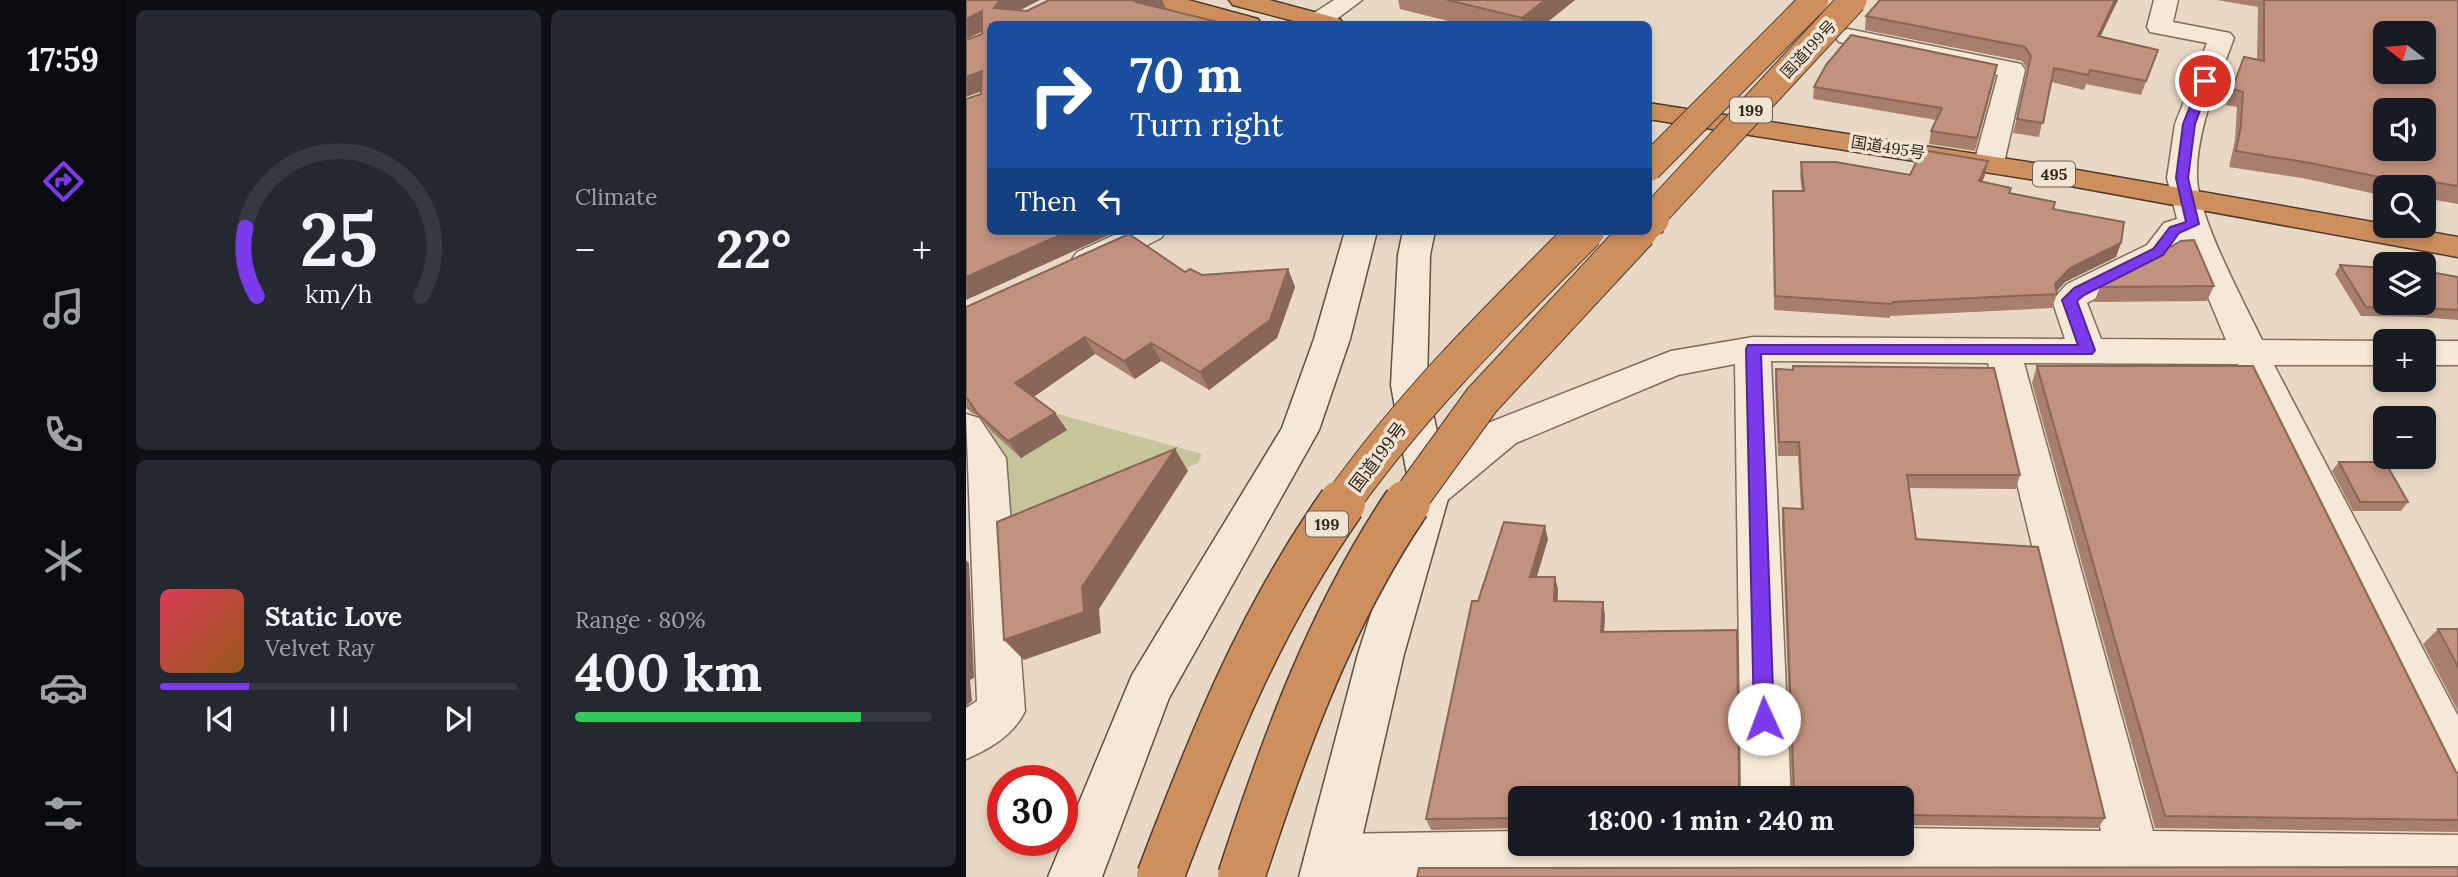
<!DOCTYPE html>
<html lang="en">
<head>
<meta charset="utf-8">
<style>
  body { margin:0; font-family:Lora,"Noto Sans JP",serif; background:#242831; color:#f1f3f6; height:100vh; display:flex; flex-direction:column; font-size:26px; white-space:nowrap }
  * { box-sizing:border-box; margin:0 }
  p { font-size:23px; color:#9ea1a6 }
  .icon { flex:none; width:38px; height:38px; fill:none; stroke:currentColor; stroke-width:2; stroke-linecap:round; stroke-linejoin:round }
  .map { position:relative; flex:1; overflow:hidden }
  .details { display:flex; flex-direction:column; gap:10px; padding:10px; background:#0d0f14; width:840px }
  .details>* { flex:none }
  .guide { position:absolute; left:21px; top:21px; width:665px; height:214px; border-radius:10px; box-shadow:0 4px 10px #0003; background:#1a4fa0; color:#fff; overflow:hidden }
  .needle { width:46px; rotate:286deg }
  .buttons { position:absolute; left:1407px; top:21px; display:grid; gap:14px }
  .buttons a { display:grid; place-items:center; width:63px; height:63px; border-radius:10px; background:#171b24; box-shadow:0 4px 10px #0003; font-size:35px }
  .speed { position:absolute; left:21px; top:765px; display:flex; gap:14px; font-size:35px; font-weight:700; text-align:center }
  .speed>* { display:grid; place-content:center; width:91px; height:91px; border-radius:50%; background:#171b24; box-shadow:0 4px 10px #0003; line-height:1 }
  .speed .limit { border:10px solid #d22; background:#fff; color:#111 }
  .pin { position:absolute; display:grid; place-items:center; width:60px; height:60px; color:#fff; margin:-30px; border:4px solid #fff; border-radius:50%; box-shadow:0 2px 7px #0007 }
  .me { position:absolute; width:77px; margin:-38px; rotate:358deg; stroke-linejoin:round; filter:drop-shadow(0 0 5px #0008) }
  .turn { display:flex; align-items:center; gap:24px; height:147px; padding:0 28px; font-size:32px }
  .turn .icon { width:91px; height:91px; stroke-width:2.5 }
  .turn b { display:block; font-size:49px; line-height:60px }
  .then { display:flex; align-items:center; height:66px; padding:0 28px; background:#0003; gap:14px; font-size:26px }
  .big { font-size:52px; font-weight:700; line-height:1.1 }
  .details .card { flex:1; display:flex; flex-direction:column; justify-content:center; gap:10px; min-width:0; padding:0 24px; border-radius:10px; background:#242831 }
  .details .dial { align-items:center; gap:0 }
  .dial svg { height:182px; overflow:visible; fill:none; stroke:#363941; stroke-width:7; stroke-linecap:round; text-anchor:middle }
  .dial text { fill:#f1f3f6; stroke:none }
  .song { display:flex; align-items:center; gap:21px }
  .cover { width:84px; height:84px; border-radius:10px; background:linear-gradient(135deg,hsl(350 70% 55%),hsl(30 70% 35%)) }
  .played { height:7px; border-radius:4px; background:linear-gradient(90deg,#7c3aed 25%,#363941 25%) }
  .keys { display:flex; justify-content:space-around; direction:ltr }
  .heat { display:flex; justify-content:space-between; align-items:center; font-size:38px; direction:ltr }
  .charge { height:10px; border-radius:5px; background:linear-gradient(90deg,#34c759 80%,#363941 0) }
  .details .tiles { flex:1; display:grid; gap:10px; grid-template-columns:repeat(2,1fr) }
  .trip { position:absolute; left:542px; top:786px; width:406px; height:70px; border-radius:10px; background:#171b24; box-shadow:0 4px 10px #0003; font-weight:700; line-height:70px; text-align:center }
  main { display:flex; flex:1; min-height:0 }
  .tab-bar { display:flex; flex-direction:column; width:126px; justify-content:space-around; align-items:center; background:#090b0e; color:#9ea1a6 }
  .tab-bar .icon { width:49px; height:49px }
  .tab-bar .on { color:#7c3aed }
  .tab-bar b { font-size:32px; color:#f1f3f6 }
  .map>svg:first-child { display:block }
  .green { fill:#c5c599 }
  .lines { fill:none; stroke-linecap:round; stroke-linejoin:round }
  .street-casing { stroke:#816b5c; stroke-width:3 }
  .secondary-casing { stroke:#634d3f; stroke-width:3 }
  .highway-casing { stroke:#4f3b30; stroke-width:3 }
  .street { fill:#f5e8d6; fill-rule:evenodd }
  .secondary { fill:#f5e8d6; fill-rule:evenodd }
  .highway { fill:#cf8f5d; fill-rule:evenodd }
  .highway-bridge-far2-casing { stroke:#4f3b30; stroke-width:29; stroke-linecap:butt }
  .highway-bridge-far1-casing { stroke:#4f3b30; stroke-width:38; stroke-linecap:butt }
  .highway-bridge-casing { stroke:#4f3b30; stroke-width:49; stroke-linecap:butt }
  .highway-bridge-far2 { stroke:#cf8f5d; stroke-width:27 }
  .highway-bridge-far1 { stroke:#cf8f5d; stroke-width:36 }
  .highway-bridge { stroke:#cf8f5d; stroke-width:46 }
  .wall { fill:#a87e6c }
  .shaded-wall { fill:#886658 }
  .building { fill:#c3927e; stroke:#886658; stroke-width:2; fill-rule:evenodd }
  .route { fill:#7c3aed; stroke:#51269a; stroke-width:2 }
  .labels { text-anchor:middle; stroke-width:7; stroke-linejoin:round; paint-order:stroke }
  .far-street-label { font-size:16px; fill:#33261f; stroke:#f1e4d2 }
  .shield { fill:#f1e4d2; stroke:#6c5f55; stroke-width:2 }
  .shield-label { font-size:16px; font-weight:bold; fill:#33261f }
  .street-label { font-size:18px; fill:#33261f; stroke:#f1e4d2 }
</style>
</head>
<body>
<main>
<nav class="tab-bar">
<b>17:59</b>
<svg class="icon on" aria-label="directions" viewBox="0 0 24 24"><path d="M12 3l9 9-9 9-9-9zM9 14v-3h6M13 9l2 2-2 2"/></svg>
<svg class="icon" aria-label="music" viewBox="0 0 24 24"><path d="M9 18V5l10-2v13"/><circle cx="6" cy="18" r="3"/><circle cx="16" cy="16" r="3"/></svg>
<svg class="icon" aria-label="phone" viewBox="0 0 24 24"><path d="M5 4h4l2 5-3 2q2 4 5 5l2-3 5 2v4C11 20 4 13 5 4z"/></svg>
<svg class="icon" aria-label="climate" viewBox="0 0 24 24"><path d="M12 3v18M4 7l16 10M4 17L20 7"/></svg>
<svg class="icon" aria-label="car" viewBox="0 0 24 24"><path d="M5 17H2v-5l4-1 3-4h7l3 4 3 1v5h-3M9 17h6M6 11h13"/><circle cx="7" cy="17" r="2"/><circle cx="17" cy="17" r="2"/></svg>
<svg class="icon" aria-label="filters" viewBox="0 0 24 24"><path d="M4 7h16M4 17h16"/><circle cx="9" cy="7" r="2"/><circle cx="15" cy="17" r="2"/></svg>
</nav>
<section class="details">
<div class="tiles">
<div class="card dial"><svg viewBox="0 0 100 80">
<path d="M14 69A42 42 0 1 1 86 69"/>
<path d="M14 69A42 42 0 0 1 9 39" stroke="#7c3aed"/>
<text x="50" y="56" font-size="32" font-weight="700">25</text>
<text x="50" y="72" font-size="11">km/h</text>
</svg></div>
<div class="card"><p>Climate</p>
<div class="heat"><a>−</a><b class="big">22°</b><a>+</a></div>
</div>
<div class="card">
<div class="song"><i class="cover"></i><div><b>Static Love</b><p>Velvet Ray</p></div></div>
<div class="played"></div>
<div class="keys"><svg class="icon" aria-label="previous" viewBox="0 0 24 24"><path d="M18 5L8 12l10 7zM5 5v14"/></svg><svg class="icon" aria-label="pause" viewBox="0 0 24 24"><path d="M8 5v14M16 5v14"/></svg><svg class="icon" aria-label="next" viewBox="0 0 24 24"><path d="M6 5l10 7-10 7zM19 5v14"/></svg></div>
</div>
<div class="card"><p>Range · 80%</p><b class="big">400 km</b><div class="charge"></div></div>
</div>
</section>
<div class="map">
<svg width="1492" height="877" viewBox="0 0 1492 877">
  <rect width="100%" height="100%" fill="#e9d9c4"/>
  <path class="green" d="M63,406l173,48 -4,9 -180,77 -28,-110z"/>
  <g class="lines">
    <defs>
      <g id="street">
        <path d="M368,0h28l-32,24h-28l3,-5z"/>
        <path d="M1188,0h24l-5,22 57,11 4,5c-16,44 -38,91 -37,139 1,41 46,123 65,163l125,1 -2,24h-111l184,351v74l-17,-7 -203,-419 -214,-1 129,468 305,4v42h-1147l-7,-17 7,-19 19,-7 191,-3v13h381v-16l199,3 -113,-468 -217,-2 20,437h-50l-6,-434 -57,11 -162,68 -72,60 -14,5 -14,-5 -6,-11 6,-11 72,-58 183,-72 82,-14 312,2 -13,-39 15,-16 80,-39 17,-22 13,-4 -10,-41 8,-54 32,-81 -57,-11 -3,-5zM1218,240l42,100 -125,-1 -14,-36 82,-44z"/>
        <path d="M882,29l173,35 4,6 -21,93 -5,6 -10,3 -10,-3 -5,-6 24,-88 -159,-33 -4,-5 4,-5z"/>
        <path d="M157,231h43l-5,7c-24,11 -58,35 -84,28l-5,-7 5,-7z"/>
        <path d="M1456,341h36v24h-34z"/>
        <path d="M0,414l13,4 27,40 19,253c-11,24 -35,38 -59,48v-51l11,-7z"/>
      </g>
      <g id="secondary">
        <path d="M379,231h32l-27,108 -31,91 -150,268 -67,179h-54l84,-202 150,-247 32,-89z"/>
        <path d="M437,231h32l-5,24 -3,130 23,107 -46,162 -51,223h-54l59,-223 52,-162 -19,-107 7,-130z"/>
      </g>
      <g id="highway">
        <path d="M183,0h39l70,19 3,5h-38l-70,-19z"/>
        <path d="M263,0h40l71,19 3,5h-38l-72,-19z"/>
        <path d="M682,103l406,63 404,71v20l-404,-74 -406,-64z"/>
      </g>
    </defs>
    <use href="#street" class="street-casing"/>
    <use href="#secondary" class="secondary-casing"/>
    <use href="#highway" class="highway-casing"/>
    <use href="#street" class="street"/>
    <use href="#secondary" class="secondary"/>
    <use href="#highway" class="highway"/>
    <defs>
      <g id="highway-bridge-far2">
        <path d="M682,168l167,-168"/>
        <path d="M684,219l203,-219"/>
      </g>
      <g id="highway-bridge-far1">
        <path d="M682,221l3,-3"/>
        <path d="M374,505c73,-103 158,-186 246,-274"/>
        <path d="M440,505l76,-105 157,-169"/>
      </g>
      <g id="highway-bridge">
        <path d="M194,877c51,-134 99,-256 182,-374"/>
        <path d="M275,877c42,-129 89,-260 166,-374"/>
      </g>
    </defs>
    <use href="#highway-bridge-far2" class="highway-bridge-far2-casing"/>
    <use href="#highway-bridge-far1" class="highway-bridge-far1-casing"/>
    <use href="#highway-bridge" class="highway-bridge-casing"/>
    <use href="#highway-bridge-far2" class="highway-bridge-far2"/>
    <use href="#highway-bridge-far1" class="highway-bridge-far1"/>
    <use href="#highway-bridge" class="highway-bridge"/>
  </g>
  <g class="wall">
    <path d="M432,0h177l-30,24h-85l-60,-15z"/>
    <path d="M1152,0l-18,36 58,14 -17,45 -55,-11 -2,6 -33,-8 -12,55 -26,-4 15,-62 -6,-10 -157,-31 1,-14z"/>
    <path d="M1251,0h241v204l-34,-6v-11h-39v9l-83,-18 -73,-11 6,-27 2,-33 -11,-2 18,-48 13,2 1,-52z"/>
    <path d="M1029,77l-20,74 -46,-7 2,-13 5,-11 -123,-21 1,-12z"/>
    <path d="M835,162l109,13h75l-3,7 71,27 63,48 -51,25 -9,10 1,2 -5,14 -162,8v2l-116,-8 -1,-119h29l-2,-15z"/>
    <path d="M1374,265l118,12v43l-39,-3 -58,-1 -26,-42z"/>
    <path d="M322,269l7,18 -18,51 -68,52 -48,-29 -26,18 -40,-25 -62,43 22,16 12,17 -46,28 -31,-28 -11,-14 -7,-3 -6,-5v-101l219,-35 17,3z"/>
    <path d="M1248,286l-7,15 -113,1 6,-15z"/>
    <path d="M1071,366l421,407v59l-303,-4 -123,-445z"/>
    <path d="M810,369l244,106 -4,14 -107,-1 7,51 189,279 -7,10 -195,-3 -1,8v-35h-381v35l-2,-5 -88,2 -5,-11 52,-218 70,-62 -12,38h19l3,13 -1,11 48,14 -1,17 135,155 3,3 50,-1 -10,-267 1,-14 18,1 -3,-53h-20l-3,-73z"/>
    <path d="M1373,462l69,40 -7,9h-48l-21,-40z"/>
    <path d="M1472,629h20v82l-35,-67z"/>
  </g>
  <g class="shaded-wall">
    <path d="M34,0h40l-33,17 -13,-9z"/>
    <path d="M177,0h19l5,11 -31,-9z"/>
    <path d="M579,0h30l-30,24h-23v-6z"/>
    <path d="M1149,0h3l-24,50 4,-14z"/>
    <path d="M16,11l8,17 -24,11v-20z"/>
    <path d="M16,71l8,17 -24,9v-20z"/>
    <path d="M1022,161l-3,14 -9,20 3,-14z"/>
    <path d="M103,231h49l-152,69v-23z"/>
    <path d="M1155,243l-5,14 -51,25 -11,12 1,-10 15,-16z"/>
    <path d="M322,269l7,18 -18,51 -68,52 -9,-18z"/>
    <path d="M119,337l10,17 -67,47 -13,-18z"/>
    <path d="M185,343l10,18 -26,18 -11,-18z"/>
    <path d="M89,413l12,17 -46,28 -13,-17z"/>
    <path d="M209,449l13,22 -89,138 2,24 -77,27 -20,-20 78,-53z"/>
    <path d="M579,526l3,13 -15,51 -3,-13z"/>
    <path d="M0,560l3,3 5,115 -4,2 2,21 -6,5z"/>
    <path d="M589,577l3,13 -1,24 -3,-13z"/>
    <path d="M637,602l2,13 -2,30 -2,-13z"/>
  </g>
  <g class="building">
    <path d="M0,0h34l-6,8 33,3 22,-11h94l-7,2 90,22h-236v207h79l-103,46v-178l15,-5 1,-23 -16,6v-37l16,-6v-23l-16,8z"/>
    <path d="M481,0h98l-23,18z"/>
    <path d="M914,0h235l-17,36 60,14 -12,31 -56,-11 -2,5 -34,-7 -11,55 -26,-4 14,-63 -6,-9 -159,-31z"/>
    <path d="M1298,0h194v186l-45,-7 1,5 -104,-21 -74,-12 5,-26 2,-33 -11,-3 12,-32 20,4zM1419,33h39v39h-39zM1419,110h39v39h-39z"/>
    <path d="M885,35l146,30 -20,73 -46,-7 11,-23 -128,-21 12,-22z"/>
    <path d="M956,150l66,11 -9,20 32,7 -2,5 46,9 -2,7 71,13 -3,21 -51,25 -15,16 2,10 -164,8 -1,2 -117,-8 -2,-105h31l-3,-29h35l74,13z"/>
    <path d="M163,234l56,38 5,-3 12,6 86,-6 -18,51 -70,52 -49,-29 -27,18 -39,-24 -70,46 40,30 -47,28 -31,-28 -9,-14 -2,-1v-91z"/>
    <path d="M1228,240l20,46 -114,1 81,-46z"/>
    <path d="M1374,265l45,3v35h39v-32l34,6v33l-33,-2 -59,-1z"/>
    <path d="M827,366l201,2 26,107h-113l9,64 122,8 67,271 -199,-3 -3,2 -1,14v-33h-381v33l-4,-13 -91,1 46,-218h6l26,-79 41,4 -15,51h25l-1,24 49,1 -2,30 136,-2 2,157 3,3 52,-1 -11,-281 20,1 -4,-67h-20l-3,-73 17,1z"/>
    <path d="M1071,366h216l203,406 2,1v47l-293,-4z"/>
    <path d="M209,449l-93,138 2,25 -80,28 -7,-118z"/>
    <path d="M1373,462h46l23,40h-48z"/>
    <path d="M1472,629h20v38z"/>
    <path d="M1492,867v10h-1041l2,-9z"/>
  </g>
  <path class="route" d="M1235,79l10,2 -16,43 -7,54 11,46 -20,9 -16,22 -79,40 -7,6 18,49 -3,4h-331l13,365 -3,6 -7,3 -7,-3 -3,-6 -8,-370 2,-4h330l-16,-45 12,-12 79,-39 17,-22 16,-5 -10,-44 7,-54z"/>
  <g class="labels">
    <g class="far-street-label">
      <text transform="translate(842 49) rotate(-47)" y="6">国道199号</text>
      <text transform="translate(922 147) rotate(9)" y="6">国道495号</text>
    </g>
    <g class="shield">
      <rect x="764" y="97.5" width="42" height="25" rx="5"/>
      <rect x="1067" y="161.5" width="42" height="25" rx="5"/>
      <rect x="340" y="511.5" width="42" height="25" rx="5"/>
    </g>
    <g class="shield-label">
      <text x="785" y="116">199</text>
      <text x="1088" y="180">495</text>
      <text x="361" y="530">199</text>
    </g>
    <g class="street-label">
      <text transform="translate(412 457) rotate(-53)" y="6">国道199号</text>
    </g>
  </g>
</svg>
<div class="buttons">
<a><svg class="needle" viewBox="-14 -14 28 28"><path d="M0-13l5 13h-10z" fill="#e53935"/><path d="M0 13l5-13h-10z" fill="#9ea1a6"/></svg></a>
<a><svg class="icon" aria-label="sound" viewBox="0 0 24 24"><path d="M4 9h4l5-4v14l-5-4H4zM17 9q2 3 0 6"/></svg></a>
<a><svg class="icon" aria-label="search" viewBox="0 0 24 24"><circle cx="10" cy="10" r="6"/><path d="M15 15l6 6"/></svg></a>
<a><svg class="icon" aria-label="layers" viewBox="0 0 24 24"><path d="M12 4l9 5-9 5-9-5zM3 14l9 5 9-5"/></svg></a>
<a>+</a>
<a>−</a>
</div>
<div class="speed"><div class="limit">30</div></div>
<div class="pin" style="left:1239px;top:81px;background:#d93025"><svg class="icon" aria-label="arrive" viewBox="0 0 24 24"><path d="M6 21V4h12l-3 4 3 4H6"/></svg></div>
<svg class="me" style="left:798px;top:719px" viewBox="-20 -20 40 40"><circle r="19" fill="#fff"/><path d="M0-13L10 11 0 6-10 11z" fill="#7c3aed"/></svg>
<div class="trip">18:00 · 1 min · 240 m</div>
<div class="guide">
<div class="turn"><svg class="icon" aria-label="right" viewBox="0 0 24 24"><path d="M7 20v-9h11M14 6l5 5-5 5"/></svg><div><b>70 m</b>Turn right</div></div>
<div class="then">Then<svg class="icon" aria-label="left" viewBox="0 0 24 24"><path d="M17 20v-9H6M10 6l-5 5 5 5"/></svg></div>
</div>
</div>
</main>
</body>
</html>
